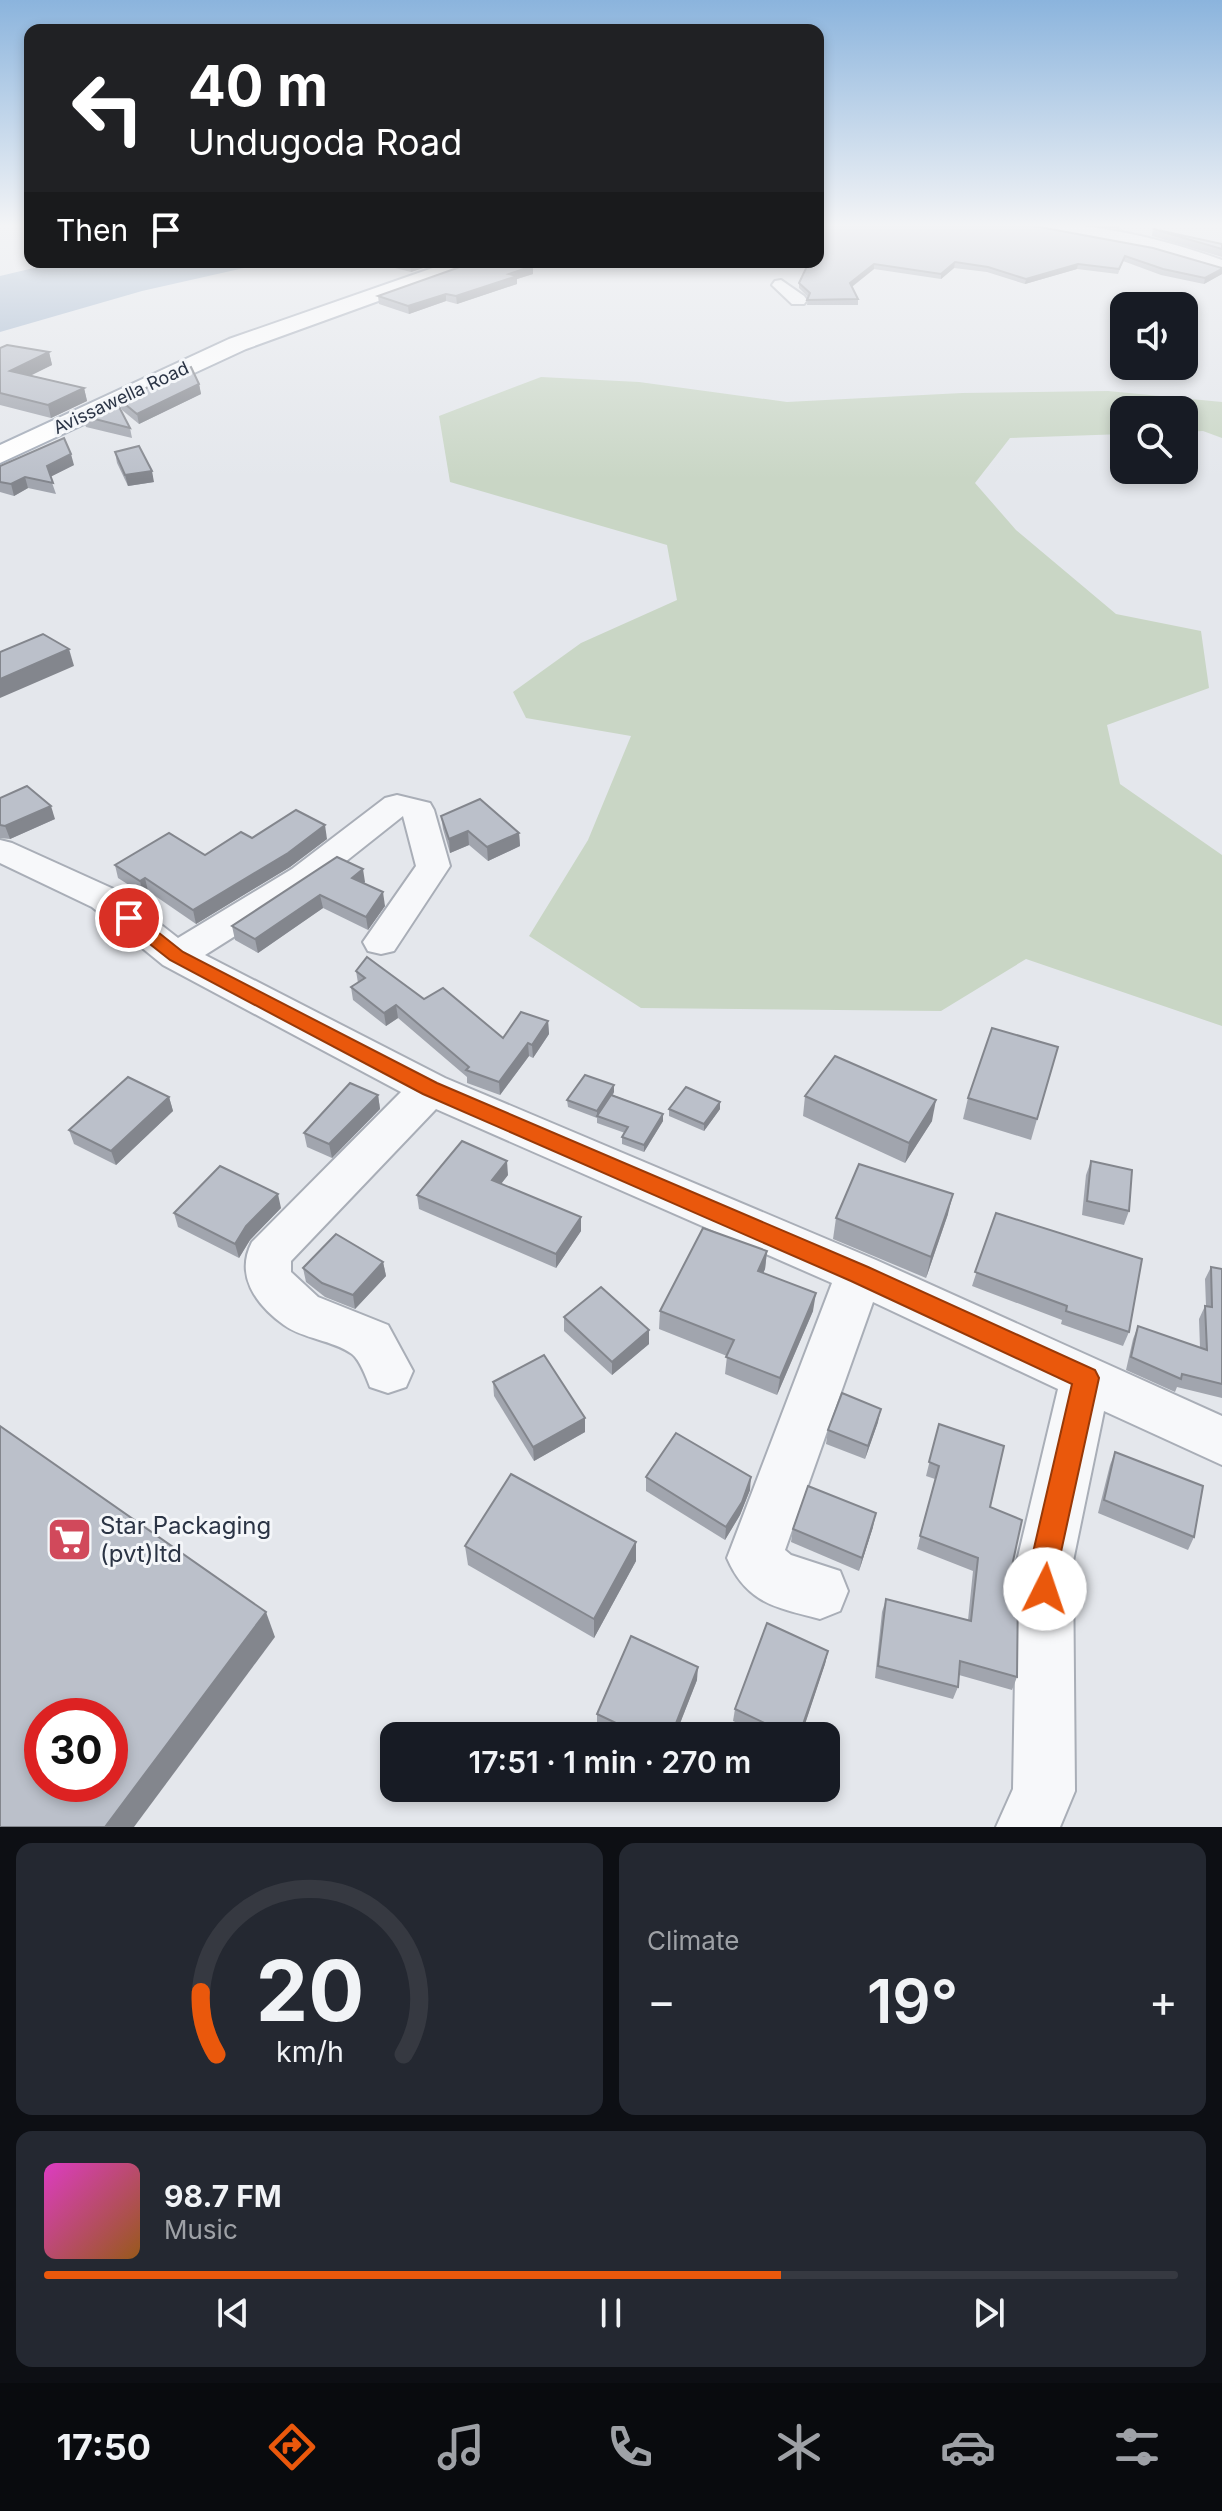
<!DOCTYPE html>
<html lang="en">
<head>
<meta charset="utf-8">
<style>
  body { margin:0; font-family:Inter,sans-serif; background:#242831; color:#f1f3f6; height:100vh; display:flex; flex-direction:column; font-size:30px; white-space:nowrap }
  * { box-sizing:border-box; margin:0 }
  p { font-size:26px; color:#9ea1a6 }
  .icon { flex:none; width:44px; height:44px; fill:none; stroke:currentColor; stroke-width:2; stroke-linecap:round; stroke-linejoin:round }
  .map { position:relative; height:1827px; overflow:hidden }
  .side { display:flex; flex-direction:column; gap:16px; padding:16px; background:#0d0f14; flex:1 }
  .side>* { flex:none }
  .guide { position:absolute; left:24px; top:24px; width:800px; height:244px; border-radius:16px; box-shadow:0 4px 12px #0003; background:#202124; color:#fff; overflow:hidden }
  .fabs { position:absolute; left:1110px; top:292px; display:grid; gap:16px }
  .fabs a { display:grid; place-items:center; width:88px; height:88px; border-radius:16px; background:#171b24; box-shadow:0 4px 12px #0003; font-size:40px }
  .speed { position:absolute; left:24px; top:1698px; display:flex; gap:16px; font-size:40px; font-weight:700; text-align:center }
  .speed>* { display:grid; place-content:center; width:104px; height:104px; border-radius:50%; background:#171b24; box-shadow:0 4px 12px #0003; line-height:1 }
  .speed .limit { border:12px solid #d22; background:#fff; color:#111 }
  .pin { position:absolute; display:grid; place-items:center; width:68px; height:68px; color:#fff; margin:-34px; border:4px solid #fff; border-radius:50%; box-shadow:0 2px 8px #0007 }
  .me { position:absolute; width:88px; margin:-44px; rotate:4deg; stroke-linejoin:round; filter:drop-shadow(0 0 6px #0008) }
  .turn { display:flex; align-items:center; gap:28px; height:168px; padding:0 32px; font-size:36px }
  .turn .icon { width:104px; height:104px; stroke-width:2.5 }
  .turn b { display:block; font-size:56px; line-height:68px }
  .then { display:flex; align-items:center; height:76px; padding:0 32px; background:#0003; gap:16px; font-size:30px }
  .big { font-size:60px; font-weight:600; line-height:1.1 }
  .side .tile { flex:1; display:flex; flex-direction:column; justify-content:center; gap:12px; min-width:0; padding:0 28px; border-radius:16px; background:#242831 }
  .side .dial { align-items:center; gap:0 }
  .dial svg { height:208px; overflow:visible; fill:none; stroke:#363941; stroke-width:7; stroke-linecap:round; text-anchor:middle }
  .dial text { fill:#f1f3f6; stroke:none }
  .song { display:flex; align-items:center; gap:24px }
  .cover { width:96px; height:96px; border-radius:12px; background:linear-gradient(135deg,hsl(310 70% 55%),hsl(30 70% 35%)) }
  .played { height:8px; border-radius:4px; background:linear-gradient(90deg,#ea580c 65%,#363941 65%) }
  .keys { display:flex; justify-content:space-around; direction:ltr }
  .heat { display:flex; justify-content:space-between; align-items:center; font-size:44px; direction:ltr }
  .side .tiles { flex:1; display:grid; gap:16px; grid-template-columns:1fr 1fr }
  .tile:last-child { grid-column:span 2 }
  .trip { position:absolute; left:380px; top:1722px; width:460px; height:80px; border-radius:16px; background:#171b24; box-shadow:0 4px 12px #0003; font-weight:600; line-height:80px; text-align:center }
  .tab-bar { display:flex; height:128px; justify-content:space-around; align-items:center; background:#090b0e; color:#9ea1a6 }
  .tab-bar .icon { width:56px; height:56px }
  .tab-bar .active { color:#ea580c }
  .tab-bar b { font-size:36px; color:#f1f3f6 }
  .map>svg:first-child { display:block }
  .green { fill:#c9d6c5 }
  .water { fill:#9fb4cc }
  .lines { fill:none; stroke-linecap:round; stroke-linejoin:round }
  .minor-casing { stroke:#a9aeb7; stroke-width:4 }
  .major-casing { stroke:#a3abb8; stroke-width:4 }
  .minor { fill:#f7f8fa; fill-rule:evenodd }
  .major { fill:#fff; fill-rule:evenodd }
  .wall { fill:#a1a5ae }
  .shaded-wall { fill:#83868d }
  .building { fill:#bbc0ca; stroke:#83868d; stroke-width:2; fill-rule:evenodd }
  .route { fill:#ea580c; stroke:#983908; stroke-width:2 }
  .labels { text-anchor:middle; stroke-width:6; stroke-linejoin:round; paint-order:stroke }
  .far-street-label { font-size:18px; fill:#2b3445; stroke:#f4f6f9 }
  .near-poi-label { font-size:24px; fill:#2b3445; stroke:#f4f6f9; text-anchor:start }
</style>
</head>
<body>
<div class="map">
<svg width="1222" height="1827" viewBox="0 0 1222 1827">
  <rect width="100%" height="100%" fill="#e4e7ec"/>
  <path class="green" d="M541,377l98,5 148,20 175,-9 146,-2 114,11v36l-19,-7 -19,1v-22h-60v24l-114,4 -35,45 41,47 100,84 85,17 8,57 -102,37 13,59 102,71v171l-196,-67 -85,52 -300,-3 -112,-72 59,-96 43,-104 -105,-18 -13,-26 68,-49 96,-43 -10,-55 -217,-63 -11,-66z"/>
  <path class="water" d="M59,262h212l-129,29 -142,41v-56z"/>
  <g class="lines">
    <defs>
      <g id="minor">
        <path d="M1026,223c65,-1 135,15 196,37v11l-69,-21 -119,-22z"/>
        <path d="M781,280l23,16 3,4 -3,4h-12l-20,-19 3,-4z"/>
        <path d="M397,795l33,8 4,7 16,56 -56,85 -13,3 -13,-3 -5,-9 53,-76 -13,-50 -87,69 -111,70 240,123 431,182 346,156v49l-118,-54 -31,150 2,230 -15,36h-64l17,-38 4,-228 41,-172 -185,-87 -88,248 6,5 49,16 8,20 -8,20 -20,8c-44,-12 -73,-15 -93,-61l105,-275 -396,-174 -145,152v11l27,25 70,28 25,46 -7,16 -18,6 -18,-6c-4,-10 -10,-27 -18,-33 -19,-14 -49,-15 -68,-29 -29,-21 -49,-50 -32,-83l149,-150 -238,-127 -71,-58 -92,-44v-23l12,3 106,48 60,47 114,-69 93,-71z"/>
      </g>
      <path id="major" d="M450,262h28l-3,4 -229,83 -246,114v-18l229,-106z"/>
    </defs>
    <use href="#minor" class="minor-casing"/>
    <use href="#major" class="major-casing"/>
    <use href="#minor" class="minor"/>
    <use href="#major" class="major"/>
  </g>
  <g class="wall">
    <path d="M1058,223h54l8,2 -1,4z"/>
    <path d="M1034,226l188,42v6l-18,10 -43,-9 -38,-14 -5,13 -41,-5 -52,15 -38,-12 -33,-4 -13,11 -67,-10 -22,18 6,12v6h-51l1,-8 -9,-9v-5l10,-21z"/>
    <path d="M1153,229l69,15v13l-70,-21z"/>
    <path d="M387,262h54l-30,10 -24,-6z"/>
    <path d="M474,262h62l-8,3 5,1v8l-16,5v5l-60,20 -11,-3 -37,13 -30,-10 -1,-8z"/>
    <path d="M0,348l49,4 3,13 -22,10 54,13 3,13 -36,17 -51,-13z"/>
    <path d="M199,384l2,10 -62,30 -17,-14 -2,-10z"/>
    <path d="M83,416l47,12 2,10 -46,-11z"/>
    <path d="M115,452l39,30 -26,4 -11,-23z"/>
    <path d="M74,465l-24,12 6,17 -28,-6 -14,8 -14,-4v-26z"/>
    <path d="M0,798l55,21 -45,20 -10,-1z"/>
    <path d="M441,816l78,17 1,13 -32,15 -19,-16 -19,8 -7,-24z"/>
    <path d="M252,838l75,1 -37,28 -94,57 -48,-33 -5,3 -25,-16 -3,-13 90,-10z"/>
    <path d="M337,857l28,25 -1,1 21,23 -17,24 -45,-22 -65,45 -23,-13 -3,-14z"/>
    <path d="M356,971l68,28 79,39 45,-17 1,13 -16,24 -4,-2 -29,39 -33,-12v-6l-69,-59 -12,8 -33,-26 -2,-13 7,-4z"/>
    <path d="M1058,1047l-27,93 -68,-21 5,-21z"/>
    <path d="M614,1092l-1,3 50,19v7l-19,31 -22,-8v-7l3,-4 -28,-10v-5l-29,-11 -1,-7z"/>
    <path d="M378,1095l2,14 -48,49 -25,-11 -3,-14z"/>
    <path d="M805,1096l127,25 -27,42 -102,-47z"/>
    <path d="M169,1097l4,14 -57,54 -42,-21 -5,-14z"/>
    <path d="M669,1109h51l-16,22 -35,-15z"/>
    <path d="M1091,1161l38,50 -5,14 -42,-10 4,-40z"/>
    <path d="M508,1175l-7,9 80,33v14l-25,37 -137,-59 -2,-14z"/>
    <path d="M281,1208l-31,32 -11,18 -61,-31 -4,-14z"/>
    <path d="M996,1213l133,119 -6,14 -62,-22 1,-4 -90,-34z"/>
    <path d="M948,1214l-22,64 -93,-39 3,-21z"/>
    <path d="M767,1251l-2,18 -2,4 50,38 -36,84 -52,-21 2,-18 -68,-27 1,-18z"/>
    <path d="M383,1262l3,14 -31,33 -30,-12 -19,-15 -3,-14z"/>
    <path d="M1211,1267l11,2v129l-45,-11 -2,5 -49,-22 7,-31 5,-13 62,22 -1,-29 6,-13h1l-1,-27z"/>
    <path d="M564,1317l85,13v14l-37,31 -48,-44z"/>
    <path d="M493,1382l92,50 -51,29 -40,-65z"/>
    <path d="M878,1422l-13,37 -39,-15 2,-14z"/>
    <path d="M939,1424l51,83 18,77 9,93 -5,13 -53,-15 -1,12 -5,12 -78,-21 7,-66 4,-13 82,21 5,-49 -56,-22 18,-70 -9,-3z"/>
    <path d="M1115,1452l79,85 -6,13 -90,-37 12,-48z"/>
    <path d="M646,1477l104,13 -10,25 -15,25 -79,-49z"/>
    <path d="M873,1527l-14,44 -68,-29 2,-13z"/>
    <path d="M465,1546l171,15 -42,77 -126,-73z"/>
    <path d="M828,1651l-3,13 -24,72h-36l-32,-15 2,-12z"/>
    <path d="M697,1680l-22,56h-57l-21,-10v-12z"/>
  </g>
  <g class="shaded-wall">
    <path d="M419,262h22l-30,10 -1,-7z"/>
    <path d="M514,262h22l-22,7z"/>
    <path d="M955,262l-1,6 -13,11v-5z"/>
    <path d="M874,264v5l-24,19v-5z"/>
    <path d="M1078,264l-1,5 -52,15 1,-5z"/>
    <path d="M533,266v8l-16,5v5l-60,20 -1,-8z"/>
    <path d="M1222,269v5l-18,10 1,-6z"/>
    <path d="M446,294v7l-37,13 -1,-8z"/>
    <path d="M49,352l3,13 -38,19 -4,-13z"/>
    <path d="M199,384l2,10 -62,30 -2,-10z"/>
    <path d="M84,388l3,13 -36,17 -3,-13z"/>
    <path d="M71,454l3,11 -24,12 -3,-11z"/>
    <path d="M152,471l2,11 -26,4 -3,-11z"/>
    <path d="M25,477l3,11 -14,8 -3,-12z"/>
    <path d="M69,649l5,17 -74,32v-19z"/>
    <path d="M51,806l4,13 -45,20 -5,-13z"/>
    <path d="M325,825l2,14 -37,28 -94,57 -3,-14z"/>
    <path d="M468,831l1,14 -19,8 -1,-14z"/>
    <path d="M519,833l1,13 -32,15 -1,-14z"/>
    <path d="M363,869l2,13 -11,9 -2,-13z"/>
    <path d="M145,878l3,13 -5,3 -3,-13z"/>
    <path d="M383,892l2,14 -17,24 -2,-13z"/>
    <path d="M320,895l3,13 -65,45 -3,-14z"/>
    <path d="M396,1005l2,13 -12,8 -2,-13z"/>
    <path d="M548,1021l1,13 -16,24 -1,-13z"/>
    <path d="M528,1043l1,13 -29,39 -1,-13z"/>
    <path d="M614,1085v7l-16,24h-1v2v-7z"/>
    <path d="M378,1095l2,14 -48,49 -3,-14z"/>
    <path d="M169,1097l4,14 -57,54 -5,-14z"/>
    <path d="M936,1100l-4,21 -27,42 4,-20z"/>
    <path d="M720,1102v7l-16,22v-7z"/>
    <path d="M663,1114v7l-19,31v-7z"/>
    <path d="M507,1161l1,14 -15,19 -1,-14z"/>
    <path d="M278,1194l3,14 -31,32 -11,18 -4,-14 11,-18z"/>
    <path d="M953,1194l-5,20 -22,64 5,-21z"/>
    <path d="M581,1217v14l-25,37v-14z"/>
    <path d="M767,1251l-2,18 -9,20 2,-18z"/>
    <path d="M383,1262l3,14 -31,33 -2,-14z"/>
    <path d="M816,1293l-3,18 -36,84 3,-17z"/>
    <path d="M649,1330v14l-37,31v-13z"/>
    <path d="M881,1409l-3,13 -13,37 3,-13z"/>
    <path d="M585,1418v14l-51,29 -1,-14z"/>
    <path d="M751,1477l-1,13 -10,25 -15,25 1,-13z"/>
    <path d="M876,1513l-3,14 -14,44 3,-13z"/>
    <path d="M636,1542v19l-42,77v-19z"/>
    <path d="M266,1612l9,25 -141,190h-29z"/>
    <path d="M828,1651l-3,13 -24,72h-2z"/>
    <path d="M698,1667l-1,13 -22,56h-4z"/>
  </g>
  <g class="building">
    <path d="M818,223h213l3,3 119,22 69,20v1l-17,9 -42,-9 -38,-13 -6,13 -41,-5 -52,15 -38,-12 -33,-5 -14,12 -67,-10 -24,19 8,16 -51,1 3,-7 -11,-10 10,-21h9z"/>
    <path d="M1153,229l69,15v5z"/>
    <path d="M399,262h20l-9,3z"/>
    <path d="M474,262h42l17,4 -24,8 8,2 -61,20 -10,-2 -38,12 -30,-10z"/>
    <path d="M7,345l42,7 -39,19 74,17 -36,17 -48,-12v-45z"/>
    <path d="M191,367l8,17 -62,30 -17,-14z"/>
    <path d="M116,401l14,27 -47,-12z"/>
    <path d="M64,438l7,16 -24,12 6,17 -28,-6 -14,7 -11,-2v-16z"/>
    <path d="M139,446l13,25 -27,4 -10,-23z"/>
    <path d="M43,634l26,15 -69,30v-27z"/>
    <path d="M27,786l24,20 -46,20 -5,-1v-27z"/>
    <path d="M480,799l39,34 -32,14 -19,-16 -19,8 -8,-23z"/>
    <path d="M296,810l29,15 -37,28 -95,57 -48,-32 -5,3 -25,-16 54,-32 36,22 36,-23 11,6z"/>
    <path d="M337,857l26,12 -11,9 31,14 -17,25 -46,-22 -65,44 -23,-13z"/>
    <path d="M367,957l57,42 19,-11 60,50 18,-26 27,9 -16,24 -4,-2 -29,39 -33,-12 3,-3 -73,-62 -12,8 -33,-26 14,-9 -9,-7z"/>
    <path d="M992,1028l66,19 -21,72 -69,-21z"/>
    <path d="M835,1056l101,44 -27,43 -104,-47z"/>
    <path d="M585,1075l29,10 -17,26 -30,-11z"/>
    <path d="M128,1077l41,20 -58,54 -42,-21z"/>
    <path d="M350,1083l28,12 -49,49 -25,-11z"/>
    <path d="M686,1087l34,15 -16,22 -35,-15z"/>
    <path d="M611,1095l52,19 -19,31 -22,-8 6,-10 -31,-11z"/>
    <path d="M462,1141l45,20 -15,19 89,37 -25,37 -139,-59z"/>
    <path d="M1091,1161l41,9 -3,41 -42,-10z"/>
    <path d="M859,1164l94,30 -22,63 -95,-39z"/>
    <path d="M220,1166l58,28 -32,32 -11,18 -61,-31z"/>
    <path d="M996,1213l146,46 -13,73 -63,-21 1,-5 -92,-34z"/>
    <path d="M703,1228l64,23 -9,20 58,22 -36,85 -54,-21 8,-17 -74,-29z"/>
    <path d="M336,1234l47,28 -30,33 -31,-12 -19,-15z"/>
    <path d="M1211,1267l11,2v115l-40,-10 -1,5 -50,-22 7,-31 69,24 -2,-44 7,1z"/>
    <path d="M601,1287l48,43 -37,32 -48,-45z"/>
    <path d="M544,1355l41,63 -52,29 -40,-65z"/>
    <path d="M842,1393l39,16 -13,37 -40,-16z"/>
    <path d="M939,1424l65,22 -14,61 32,13 -14,64 10,3 -1,90 -57,-16 -2,26 -80,-21 8,-67 85,22 7,-63 -58,-22 19,-70 -10,-4z"/>
    <path d="M0,1426l266,186 -161,215h-105zM42,1716h68v68h-68z"/>
    <path d="M676,1433l75,44 -9,25 -16,25 -80,-50z"/>
    <path d="M1115,1452l88,34 -9,51 -90,-37z"/>
    <path d="M511,1474l125,68 -42,77 -129,-73z"/>
    <path d="M808,1486l68,27 -14,45 -69,-29z"/>
    <path d="M767,1623l61,28 -29,85h-7l-57,-27z"/>
    <path d="M631,1636l67,31 -27,69h-28l-46,-22z"/>
  </g>
  <linearGradient id="sky" x2="0" y2="1"><stop stop-color="#8bb4dd"/><stop offset="0.47" stop-color="#f3f4f6"/><stop offset="1" stop-color="#f3f4f6" stop-opacity="0"/></linearGradient>
  <rect width="1222" height="479" fill="url(#sky)"/>
  <path class="route" d="M129,912l6,2 48,38 254,131 431,184 227,103 4,8 -40,183v28l-4,10 -10,5 -10,-5 -4,-10v-28l41,-177 -221,-103 -428,-187 -253,-134 -48,-38 -2,-4z"/>
  <defs>
    <symbol id="supermarket-square" viewBox="-11 -11 22 22"><rect x="-9" y="-9" width="18" height="18" rx="4" fill="#d1495b" stroke="#f4f6f9"/><path d="M-6-5.5h2.5l.6 2H6L4.5 2H-2.5L-4.4-4H-6ZM-1.5 3.2a1.3 1.3 0 1 0 .1 0ZM3 3.2a1.3 1.3 0 1 0 .1 0Z" fill="#fff"/></symbol>
  </defs>
  <g fill-rule="evenodd">
    <use href="#supermarket-square" x="44" y="1514" width="51" height="51"/>
  </g>
  <g class="labels">
    <g class="far-street-label">
      <text transform="translate(121 398) rotate(-25)" y="6">Avissawella Road</text>
    </g>
    <g class="near-poi-label">
      <text x="100" y="1534">Star Packaging<tspan x="100" dy="28">(pvt)ltd</tspan></text>
    </g>
  </g>
</svg>
<div class="fabs">
<a><svg class="icon" aria-label="sound" viewBox="0 0 24 24"><path d="M4 9h4l5-4v14l-5-4H4zM17 9q2 3 0 6"/></svg></a>
<a><svg class="icon" aria-label="search" viewBox="0 0 24 24"><circle cx="10" cy="10" r="6"/><path d="M15 15l6 6"/></svg></a>
</div>
<div class="speed"><div class="limit">30</div></div>
<div class="pin" style="left:129px;top:918px;background:#d93025"><svg class="icon" aria-label="arrive" viewBox="0 0 24 24"><path d="M6 21V4h12l-3 4 3 4H6"/></svg></div>
<svg class="me" style="left:1045px;top:1589px" viewBox="-20 -20 40 40"><circle r="19" fill="#fff"/><path d="M0-13L10 11 0 6-10 11z" fill="#ea580c"/></svg>
<div class="trip">17:51 · 1 min · 270 m</div>
<div class="guide">
<div class="turn"><svg class="icon" aria-label="left" viewBox="0 0 24 24"><path d="M17 20v-9H6M10 6l-5 5 5 5"/></svg><div><b>40 m</b>Undugoda Road</div></div>
<div class="then">Then<svg class="icon" aria-label="arrive" viewBox="0 0 24 24"><path d="M6 21V4h12l-3 4 3 4H6"/></svg></div>
</div>
</div>
<section class="side">
<div class="tiles">
<div class="tile dial"><svg viewBox="0 0 100 80">
<path d="M14 69A42 42 0 1 1 86 69"/>
<path d="M14 69A42 42 0 0 1 8 45" stroke="#ea580c"/>
<text x="50" y="56" font-size="32" font-weight="700">20</text>
<text x="50" y="72" font-size="11">km/h</text>
</svg></div>
<div class="tile"><p>Climate</p>
<div class="heat"><a>−</a><b class="big">19°</b><a>+</a></div>
</div>
<div class="tile">
<div class="song"><i class="cover"></i><div><b>98.7 FM</b><p>Music</p></div></div>
<div class="played"></div>
<div class="keys"><svg class="icon" aria-label="previous" viewBox="0 0 24 24"><path d="M18 5L8 12l10 7zM5 5v14"/></svg><svg class="icon" aria-label="pause" viewBox="0 0 24 24"><path d="M8 5v14M16 5v14"/></svg><svg class="icon" aria-label="next" viewBox="0 0 24 24"><path d="M6 5l10 7-10 7zM19 5v14"/></svg></div>
</div>
</div>
</section>
<nav class="tab-bar">
<b>17:50</b>
<svg class="icon active" aria-label="directions" viewBox="0 0 24 24"><path d="M12 3l9 9-9 9-9-9zM9 14v-3h6M13 9l2 2-2 2"/></svg>
<svg class="icon" aria-label="music" viewBox="0 0 24 24"><path d="M9 18V5l10-2v13"/><circle cx="6" cy="18" r="3"/><circle cx="16" cy="16" r="3"/></svg>
<svg class="icon" aria-label="phone" viewBox="0 0 24 24"><path d="M5 4h4l2 5-3 2q2 4 5 5l2-3 5 2v4C11 20 4 13 5 4z"/></svg>
<svg class="icon" aria-label="climate" viewBox="0 0 24 24"><path d="M12 3v18M4 7l16 10M4 17L20 7"/></svg>
<svg class="icon" aria-label="car" viewBox="0 0 24 24"><path d="M5 17H2v-5l4-1 3-4h7l3 4 3 1v5h-3M9 17h6M6 11h13"/><circle cx="7" cy="17" r="2"/><circle cx="17" cy="17" r="2"/></svg>
<svg class="icon" aria-label="filters" viewBox="0 0 24 24"><path d="M4 7h16M4 17h16"/><circle cx="9" cy="7" r="2"/><circle cx="15" cy="17" r="2"/></svg>
</nav>
</body>
</html>
